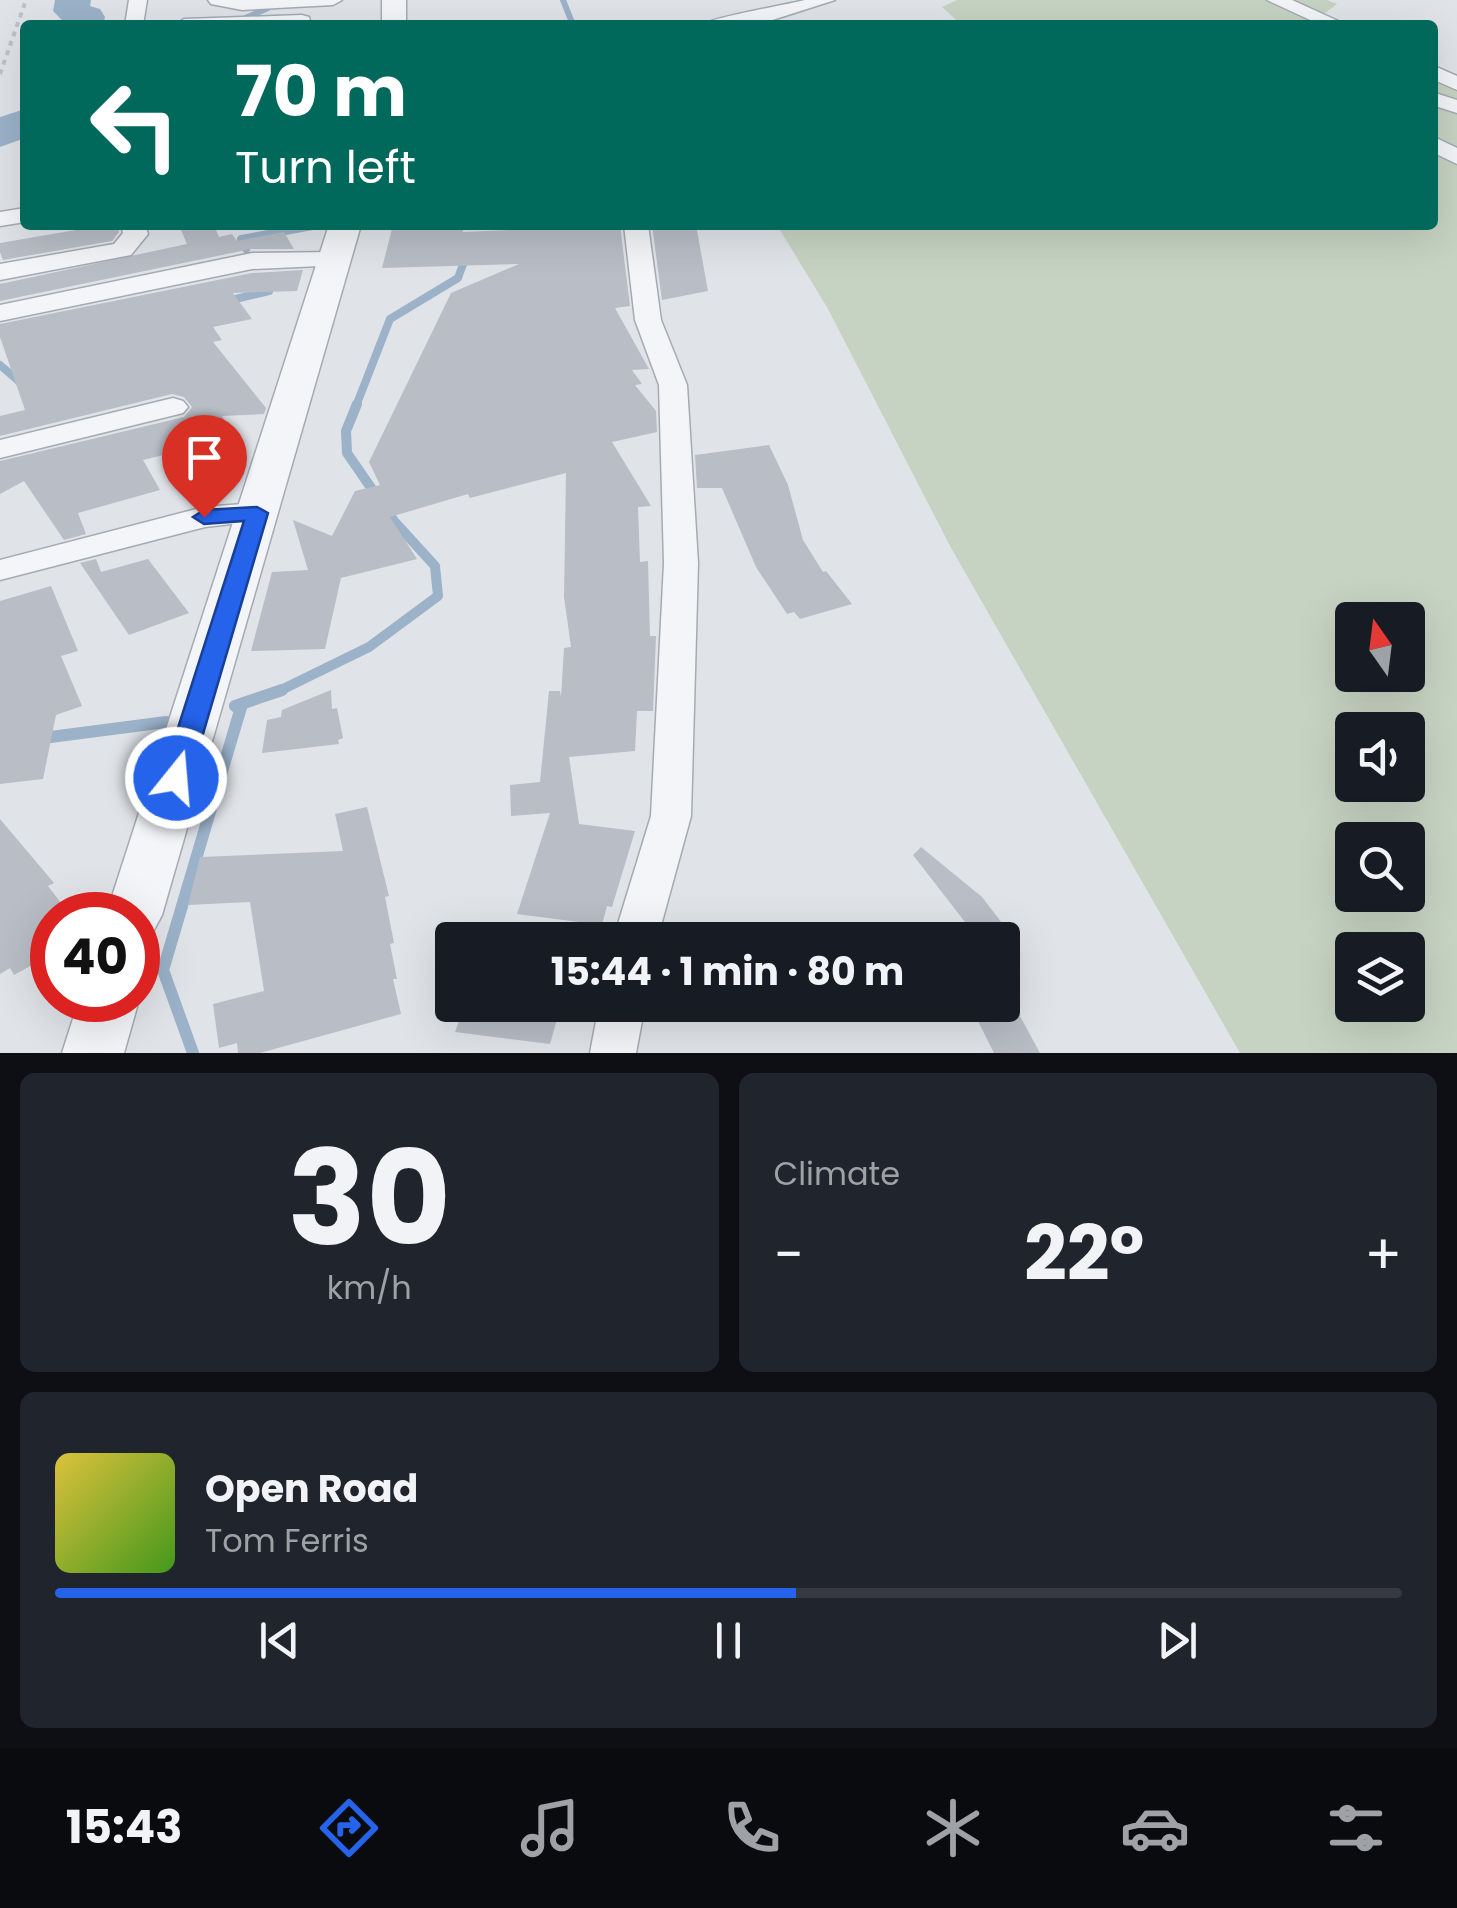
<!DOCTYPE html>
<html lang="en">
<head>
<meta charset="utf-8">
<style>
  body { margin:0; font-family:Poppins,sans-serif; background:#20242c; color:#f1f3f6; height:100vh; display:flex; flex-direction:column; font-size:38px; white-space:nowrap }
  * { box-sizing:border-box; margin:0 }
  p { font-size:32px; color:#9ea1a6 }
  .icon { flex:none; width:55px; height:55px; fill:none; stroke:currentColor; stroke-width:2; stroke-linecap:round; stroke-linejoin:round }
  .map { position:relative; height:1053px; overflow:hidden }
  .panel { display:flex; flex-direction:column; gap:20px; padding:20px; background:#0d0f14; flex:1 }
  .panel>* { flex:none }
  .hud { position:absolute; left:20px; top:20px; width:1418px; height:210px; border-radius:10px; box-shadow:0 10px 40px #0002; background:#00695c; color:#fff; overflow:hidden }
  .needle { width:65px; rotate:346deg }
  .tools { position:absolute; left:1335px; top:602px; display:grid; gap:20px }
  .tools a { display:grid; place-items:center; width:90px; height:90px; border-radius:10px; background:#171b24; box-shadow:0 10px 40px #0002; font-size:50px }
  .speed { position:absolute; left:30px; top:892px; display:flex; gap:20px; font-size:50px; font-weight:700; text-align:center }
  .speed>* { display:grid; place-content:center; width:130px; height:130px; border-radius:50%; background:#171b24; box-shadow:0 10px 40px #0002; line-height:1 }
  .speed .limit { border:15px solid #d22; background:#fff; color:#111 }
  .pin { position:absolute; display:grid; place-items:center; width:85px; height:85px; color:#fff; margin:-102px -42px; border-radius:50% 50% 50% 0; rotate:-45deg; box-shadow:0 0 10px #0007 }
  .pin .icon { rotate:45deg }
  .me { position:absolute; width:110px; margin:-55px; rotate:17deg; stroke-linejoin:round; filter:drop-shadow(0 0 8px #0008) }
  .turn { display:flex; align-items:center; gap:35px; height:210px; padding:0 50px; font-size:45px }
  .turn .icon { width:130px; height:130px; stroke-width:2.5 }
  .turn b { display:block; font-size:70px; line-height:85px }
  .big { font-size:75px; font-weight:700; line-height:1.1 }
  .panel .widget { flex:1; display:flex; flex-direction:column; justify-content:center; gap:15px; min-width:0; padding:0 35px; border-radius:15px; background:#20242c }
  .panel .dial { align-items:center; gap:0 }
  .dial b { font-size:130px; line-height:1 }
  .song { display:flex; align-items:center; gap:30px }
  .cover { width:120px; height:120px; border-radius:15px; background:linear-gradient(135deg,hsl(50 70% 55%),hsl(100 70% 35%)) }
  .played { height:10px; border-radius:5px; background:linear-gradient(90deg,#2563eb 55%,#363941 55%) }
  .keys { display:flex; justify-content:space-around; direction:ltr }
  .heat { display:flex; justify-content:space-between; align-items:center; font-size:55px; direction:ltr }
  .panel .tiles { flex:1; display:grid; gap:20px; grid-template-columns:1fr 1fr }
  .widget:last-child { grid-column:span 2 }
  .trip { position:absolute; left:435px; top:922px; width:585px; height:100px; border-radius:10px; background:#171b24; box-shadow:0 10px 40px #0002; font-weight:700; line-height:100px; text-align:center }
  .dock { display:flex; height:160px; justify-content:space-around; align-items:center; background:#090b0e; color:#9ea1a6 }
  .dock .icon { width:70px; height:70px }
  .dock .on { color:#2563eb }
  .dock b { font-size:45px; color:#f1f3f6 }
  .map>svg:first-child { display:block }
  .green { fill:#c6d3c2; fill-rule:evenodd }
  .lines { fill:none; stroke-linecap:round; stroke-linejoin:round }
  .stream-far3 { stroke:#9bb2c9; stroke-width:6 }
  .stream-far2 { stroke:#9bb2c9; stroke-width:8 }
  .stream-far1 { stroke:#9bb2c9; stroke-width:10 }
  .stream { stroke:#9bb2c9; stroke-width:12 }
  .river { fill:#9bb2c9; fill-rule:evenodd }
  .building { fill:#b8bdc6 }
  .minor-casing { stroke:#a5abb3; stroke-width:3 }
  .tertiary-casing { stroke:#a5abb3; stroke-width:3 }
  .path { stroke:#bec2c8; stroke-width:4; stroke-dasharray:5 5; stroke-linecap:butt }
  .minor { fill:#f3f5f8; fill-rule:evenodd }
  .tertiary { fill:#f3f5f8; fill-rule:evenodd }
  .route { fill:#2563eb; stroke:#184099; stroke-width:2.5 }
</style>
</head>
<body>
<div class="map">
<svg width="1457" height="1053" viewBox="0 0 1457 1053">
  <rect width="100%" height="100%" fill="#e0e4e9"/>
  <g class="green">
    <path d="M957,0h370l10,4 -28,21h-347l-20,-18z"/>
    <path d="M1433,67l24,7v979h-217l-290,-507 -122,-237 -51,-84h655zM1352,620h56v55h-56zM1352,730h56v55h-56zM1352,840h56v55h-56zM1352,950h56v55h-56z"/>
  </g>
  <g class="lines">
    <g class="stream-far3">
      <path d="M563,0l10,25"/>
      <path d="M230,25l38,-17 -3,-8"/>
    </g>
    <g class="stream-far2">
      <path d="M246,249l-5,-10 77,-14"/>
      <path d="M227,301l42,-10 -5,-9"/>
      <path d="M0,365l22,19"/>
      <path d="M356,406l34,-87 68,-41 8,-22"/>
    </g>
    <path class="stream-far1" d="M275,693l94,-46 69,-51 -3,-30 -41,-45 -47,-68 -1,-22 11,-27"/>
    <g class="stream">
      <path d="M235,706l47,-16"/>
      <path d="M43,738l123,-16"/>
      <path d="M193,1053l-30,-83 79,-266"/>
    </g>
    <g class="river">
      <path d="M55,0h36l-1,6 10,3 5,8 -2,8h-36l-14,-14z"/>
      <path d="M25,109v29l-25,9v-30z"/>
    </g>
  </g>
  <g class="building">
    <path d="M105,225h11l3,7 -7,9 -109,19 -3,-8v-9z"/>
    <path d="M179,225h35l5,12 13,-3 5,7 47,-9 10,17h-43l-251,52v-17l187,-40z"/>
    <path d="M393,225h71l-1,7 157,-7 10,81 -15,2 34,61 -17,1 10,14 -7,1 21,26 1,21 -45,10 39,64 -13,1 2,55 8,-1 2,75h6l-3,75h-16l-2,40 -66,6 10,67 56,7 -23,76 -5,-1 -5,19 -85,-11 33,-101 -39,3 -1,-31 30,-3 9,-91h11l1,6 3,-49 7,-1 -7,-50 2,-124 -96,25 -2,-4 -78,23 27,42 -76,19 -16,71 -74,2 21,-79 36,-2 -15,-50 39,16 23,-45 25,-6 -11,-23 82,-169 68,-29 -137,4z"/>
    <path d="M652,225h44l12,66 -46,9z"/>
    <path d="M303,270l-6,21 -64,2 19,26 -39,8 9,13 -9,2 53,66 -2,6 -42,2 11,16 -27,8 2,4 -65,16 17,30 -82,23 8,21 -22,6 -40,-59 -24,13v-33l184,-44 8,-10 -8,-10 -12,-3 -172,42v-20l25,-6 -25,-73v-13l252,-51z"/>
    <path d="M769,445l19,40 15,55 20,32 3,-1 26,33 -52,15 -6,-7 -7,2 -31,-47 -34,-79h-25l-2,-33z"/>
    <path d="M96,559l5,13 47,-13 41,54 -60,22 -49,-72z"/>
    <path d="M51,586l27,65 -17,5 21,50 -26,9 -13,64 -43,5v-183z"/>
    <path d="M331,690l1,19 5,-1 6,30 -5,2 1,4 -77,9 5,-33 14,-3 1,-7z"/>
    <path d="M367,807l22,89 -4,1 9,46 -4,1 7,35h-4l8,35 -141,39h-22l-1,-10 -18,5 -6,-44 51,-13 -14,-89 -62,3 12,-48 143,-6 -8,-37z"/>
    <path d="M0,819l54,64 -6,3 22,29h-18v39l-38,21 -4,-7 -10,6z"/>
    <path d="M921,847l61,50 33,43h-36l-66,-85z"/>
    <path d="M465,1005h96l-11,39 -95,-12z"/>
    <path d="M970,1005h44l26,48h-46z"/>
  </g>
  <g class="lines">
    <defs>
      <g id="minor">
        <path d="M129,0h18l-4,25h-18z"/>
        <path d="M208,0h134l-9,5 -91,5 -31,-6z"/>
        <path d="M805,0h30l-75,24 -59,1c9,-7 84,-20 104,-25z"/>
        <path d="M1267,0h25l55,25h-26z"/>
        <path d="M302,15l7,2 2,8h-136l9,-6z"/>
        <path d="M1432,65l25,11v14l-25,-11z"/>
        <path d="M1432,92l25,8v13l-25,-8z"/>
        <path d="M1432,136l25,12v16l-25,-12z"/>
        <path d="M25,208v14l-25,4v-14z"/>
        <path d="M121,225h24l3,9 -17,21 -131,25v-16l114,-20 9,-11z"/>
        <path d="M624,225h24l13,95 26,65 11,178 -7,253 -34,124h-44l38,-124 13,-253 -5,-178 -24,-65z"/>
        <path d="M334,252l9,3 4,5 -4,5 -91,4 -252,52v-16l252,-52z"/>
        <path d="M173,398l10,3 5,6 -5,6 -183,45v-18z"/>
        <path d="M257,503l11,3 5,7 -5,7 -63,7 -205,53v-20l204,-53z"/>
        <path d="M599,1005h46l-9,48h-46z"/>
      </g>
      <g id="tertiary">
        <rect x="382" y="0" width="24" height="25"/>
        <path d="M329,225h32l-199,690 -8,15 -16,6v-21h-32z"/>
        <path d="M138,998l1,2 -15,53h-62l17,-53z"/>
      </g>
    </defs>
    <use href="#minor" class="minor-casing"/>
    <use href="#tertiary" class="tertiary-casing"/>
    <path class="path" d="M0,74l26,-74"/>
    <use href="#minor" class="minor"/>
    <use href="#tertiary" class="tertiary"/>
  </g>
  <path class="route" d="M257,507l11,6 -78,265 -5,7h-19l-4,-7 82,-257 -40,3 -11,-7 11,-7z"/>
</svg>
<div class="tools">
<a><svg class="needle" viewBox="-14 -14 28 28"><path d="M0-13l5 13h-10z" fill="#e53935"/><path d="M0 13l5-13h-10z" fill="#9ea1a6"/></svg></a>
<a><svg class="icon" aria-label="sound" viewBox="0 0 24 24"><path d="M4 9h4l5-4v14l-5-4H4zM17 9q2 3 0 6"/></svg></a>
<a><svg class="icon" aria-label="search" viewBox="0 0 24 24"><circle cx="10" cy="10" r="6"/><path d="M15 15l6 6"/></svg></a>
<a><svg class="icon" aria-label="layers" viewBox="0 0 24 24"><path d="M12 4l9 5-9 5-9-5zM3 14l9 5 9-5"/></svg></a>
</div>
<div class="speed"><div class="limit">40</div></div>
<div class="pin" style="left:204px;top:517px;background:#d93025"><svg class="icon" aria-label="arrive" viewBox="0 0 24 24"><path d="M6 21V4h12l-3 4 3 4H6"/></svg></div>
<svg class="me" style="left:176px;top:778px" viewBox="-20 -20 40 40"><circle r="17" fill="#2563eb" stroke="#fff" stroke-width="3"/><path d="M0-11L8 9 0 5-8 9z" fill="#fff"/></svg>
<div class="trip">15:44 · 1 min · 80 m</div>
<div class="hud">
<div class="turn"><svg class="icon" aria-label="left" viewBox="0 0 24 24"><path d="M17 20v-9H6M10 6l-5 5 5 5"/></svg><div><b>70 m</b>Turn left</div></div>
</div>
</div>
<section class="panel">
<div class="tiles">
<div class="widget dial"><b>30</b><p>km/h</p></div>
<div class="widget"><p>Climate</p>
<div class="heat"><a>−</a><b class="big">22°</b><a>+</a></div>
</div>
<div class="widget">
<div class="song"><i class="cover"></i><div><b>Open Road</b><p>Tom Ferris</p></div></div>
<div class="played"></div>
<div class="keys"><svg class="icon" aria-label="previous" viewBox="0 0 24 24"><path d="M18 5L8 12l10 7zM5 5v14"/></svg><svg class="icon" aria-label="pause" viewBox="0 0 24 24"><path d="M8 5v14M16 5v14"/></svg><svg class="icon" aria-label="next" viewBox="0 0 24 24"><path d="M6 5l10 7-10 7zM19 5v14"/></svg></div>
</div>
</div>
</section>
<nav class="dock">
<b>15:43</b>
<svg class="icon on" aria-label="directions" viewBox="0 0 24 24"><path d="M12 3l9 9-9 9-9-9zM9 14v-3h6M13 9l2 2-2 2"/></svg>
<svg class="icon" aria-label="music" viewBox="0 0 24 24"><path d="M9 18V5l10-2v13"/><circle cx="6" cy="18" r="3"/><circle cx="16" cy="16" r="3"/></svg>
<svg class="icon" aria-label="phone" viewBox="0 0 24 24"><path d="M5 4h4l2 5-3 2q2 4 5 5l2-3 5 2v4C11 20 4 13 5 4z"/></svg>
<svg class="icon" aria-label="climate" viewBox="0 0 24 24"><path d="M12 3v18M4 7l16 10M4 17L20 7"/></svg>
<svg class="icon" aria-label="car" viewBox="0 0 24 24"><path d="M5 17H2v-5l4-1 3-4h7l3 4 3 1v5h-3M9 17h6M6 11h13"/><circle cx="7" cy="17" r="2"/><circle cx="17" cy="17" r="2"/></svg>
<svg class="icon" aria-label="filters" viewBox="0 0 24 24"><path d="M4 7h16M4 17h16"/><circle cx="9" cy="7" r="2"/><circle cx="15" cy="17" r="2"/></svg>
</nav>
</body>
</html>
